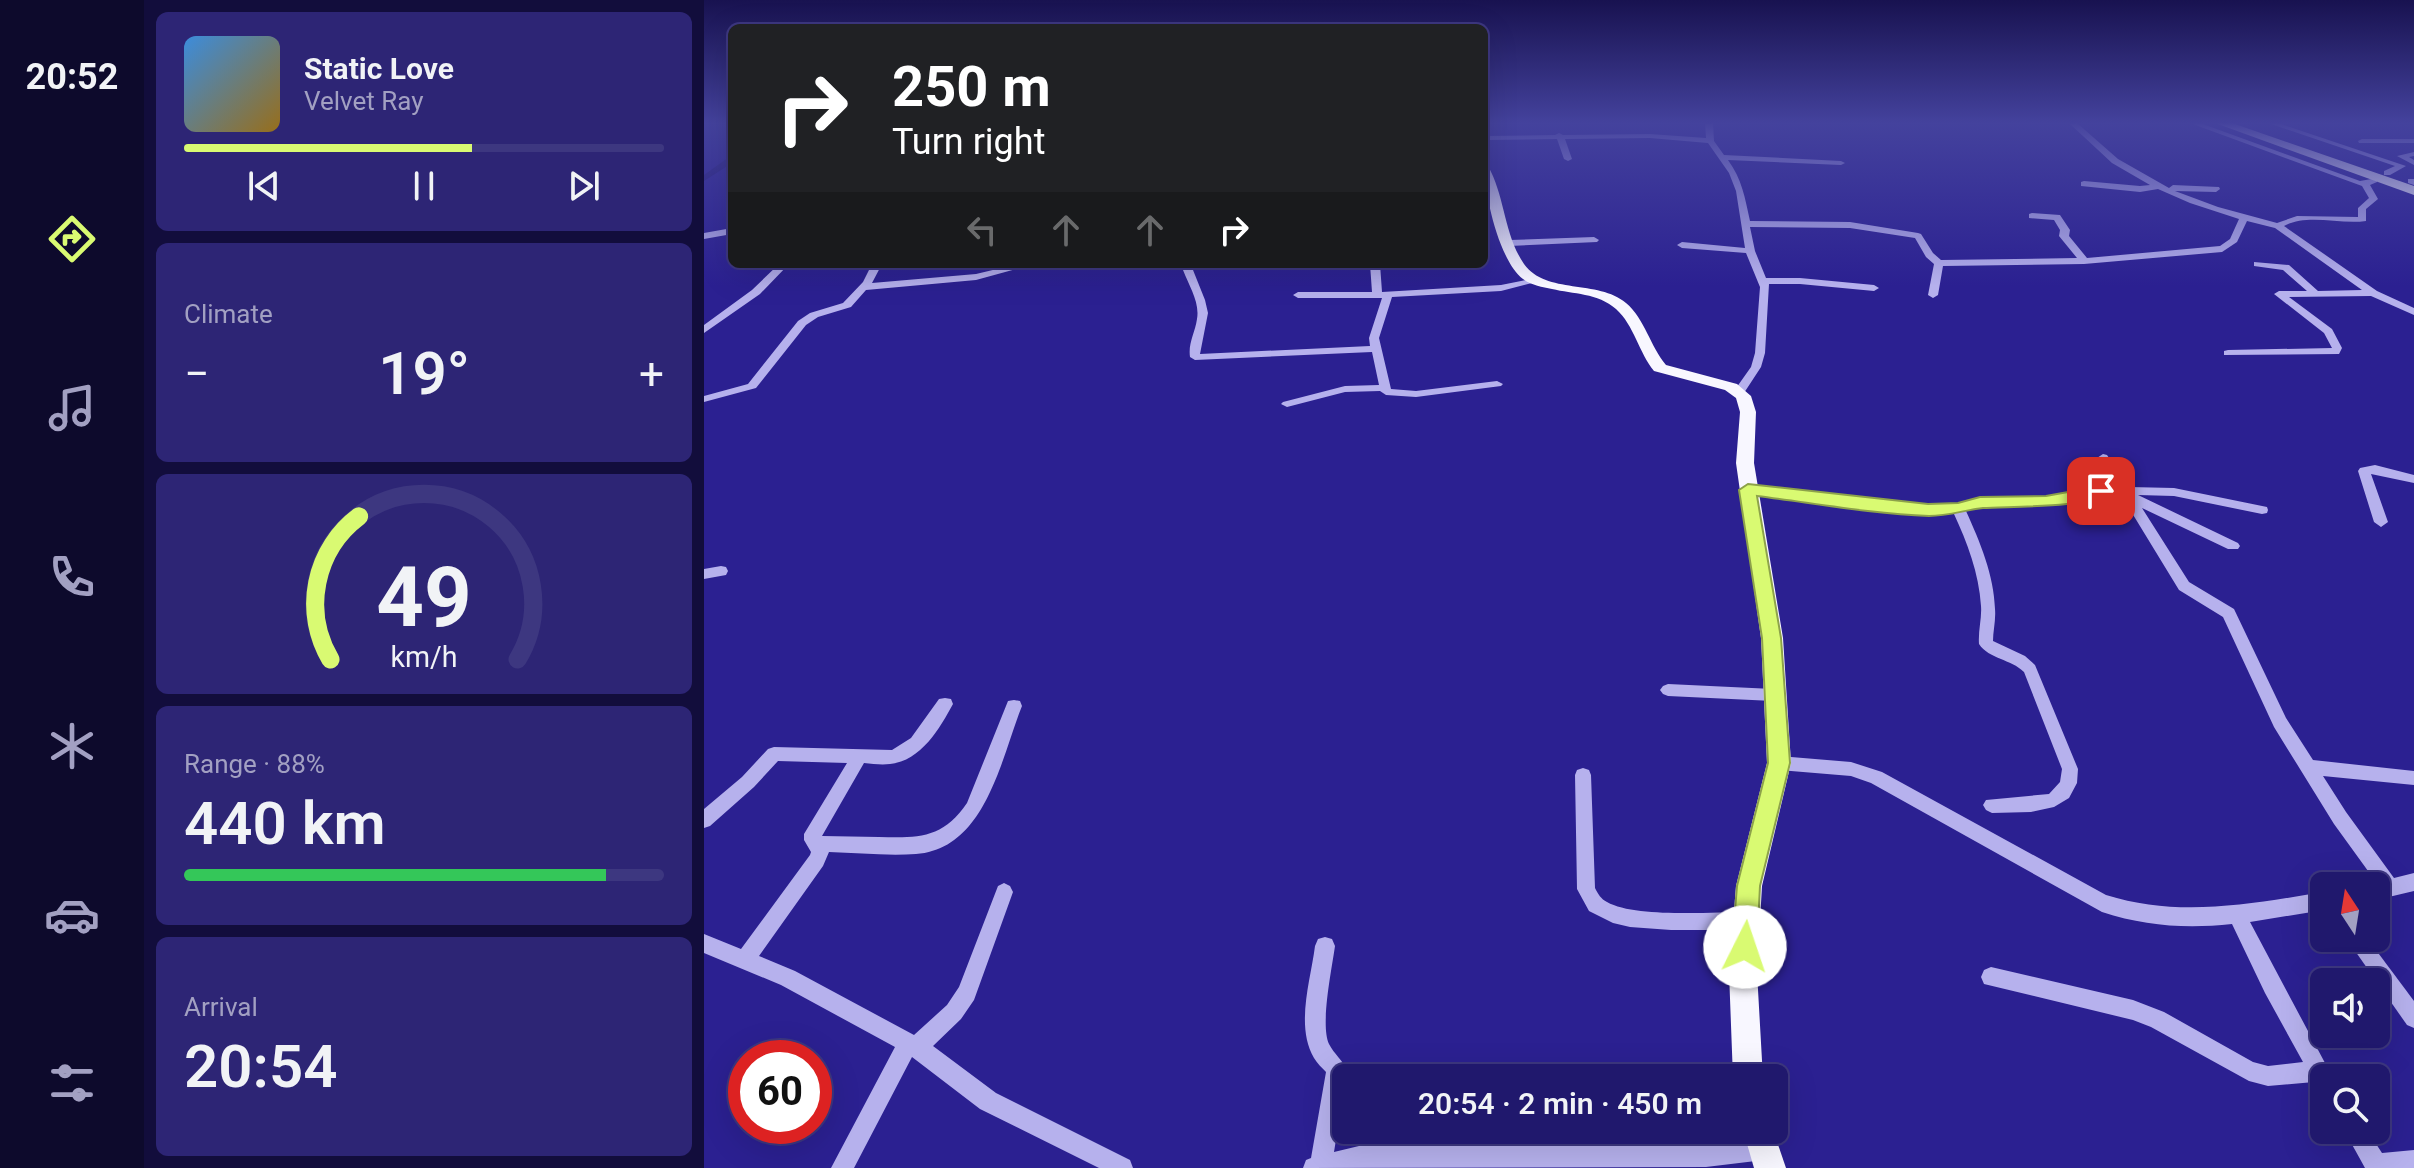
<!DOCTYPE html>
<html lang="en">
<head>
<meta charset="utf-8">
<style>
  body { margin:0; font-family:Roboto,sans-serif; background:#2d2575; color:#f1f3f6; height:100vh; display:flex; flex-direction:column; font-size:30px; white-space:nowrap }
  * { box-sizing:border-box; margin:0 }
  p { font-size:26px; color:#a2a0c2 }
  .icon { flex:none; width:44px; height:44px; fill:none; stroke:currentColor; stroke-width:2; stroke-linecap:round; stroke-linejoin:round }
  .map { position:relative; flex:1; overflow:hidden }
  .drawer { display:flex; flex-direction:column; gap:12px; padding:12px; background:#120d3c; width:560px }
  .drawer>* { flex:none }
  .top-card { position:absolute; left:24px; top:24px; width:760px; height:244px; border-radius:12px; box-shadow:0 8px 32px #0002,0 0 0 2px #3d3780; background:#202124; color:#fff; overflow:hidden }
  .needle { width:52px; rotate:348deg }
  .tools { position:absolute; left:1606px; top:872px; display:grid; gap:16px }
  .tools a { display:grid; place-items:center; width:80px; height:80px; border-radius:12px; background:#20186d; box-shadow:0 8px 32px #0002,0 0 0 2px #3d3780; font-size:40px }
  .speed { position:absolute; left:24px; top:1040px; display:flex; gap:16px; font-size:40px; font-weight:700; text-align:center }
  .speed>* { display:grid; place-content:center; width:104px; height:104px; border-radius:50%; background:#20186d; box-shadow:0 8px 32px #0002,0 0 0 2px #3d3780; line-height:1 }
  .speed .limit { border:12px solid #d22; background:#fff; color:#111 }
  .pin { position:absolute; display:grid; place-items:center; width:68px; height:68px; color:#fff; margin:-34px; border-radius:16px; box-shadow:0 4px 12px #0006 }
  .me { position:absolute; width:88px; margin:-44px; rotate:4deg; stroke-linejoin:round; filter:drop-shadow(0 0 6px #0008) }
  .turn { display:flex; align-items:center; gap:28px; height:168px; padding:0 32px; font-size:36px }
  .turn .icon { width:104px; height:104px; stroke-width:2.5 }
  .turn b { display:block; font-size:56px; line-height:68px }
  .lanes { display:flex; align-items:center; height:76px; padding:0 32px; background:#0003; justify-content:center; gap:40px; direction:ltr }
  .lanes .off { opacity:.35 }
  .big { font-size:60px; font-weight:600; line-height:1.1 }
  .drawer .card { flex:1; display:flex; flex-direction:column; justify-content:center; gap:12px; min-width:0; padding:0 28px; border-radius:12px; background:#2d2575 }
  .drawer .dial { align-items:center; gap:0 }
  .dial svg { height:208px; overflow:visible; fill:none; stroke:#3d3780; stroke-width:7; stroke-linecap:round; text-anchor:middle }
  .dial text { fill:#f1f3f6; stroke:none }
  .song { display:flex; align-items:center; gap:24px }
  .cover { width:96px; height:96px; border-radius:12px; background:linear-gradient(135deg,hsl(210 70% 55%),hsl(40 70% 35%)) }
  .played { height:8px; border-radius:4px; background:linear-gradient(90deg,#d9fa72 60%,#3d3780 60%) }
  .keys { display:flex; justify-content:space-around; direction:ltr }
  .heat { display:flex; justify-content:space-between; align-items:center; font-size:44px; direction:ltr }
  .charge { height:12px; border-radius:6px; background:linear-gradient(90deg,#34c759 88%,#3d3780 0) }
  .trip { position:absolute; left:628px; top:1064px; width:456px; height:80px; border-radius:12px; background:#20186d; box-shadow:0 8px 32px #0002,0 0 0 2px #3d3780; font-weight:600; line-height:80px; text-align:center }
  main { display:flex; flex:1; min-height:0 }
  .menu { display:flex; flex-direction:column; width:144px; justify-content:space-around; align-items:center; background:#0d0a2c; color:#a2a0c2 }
  .menu .icon { width:56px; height:56px }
  .menu .current { color:#d9fa72 }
  .menu b { font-size:36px; color:#f1f3f6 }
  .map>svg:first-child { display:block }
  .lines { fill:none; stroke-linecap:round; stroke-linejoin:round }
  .canal { fill:#1f1670; fill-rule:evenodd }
  .minor { fill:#b6b1ed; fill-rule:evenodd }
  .major { fill:#f8f7ff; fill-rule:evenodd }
  .highway { fill:#fff; fill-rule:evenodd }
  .route { fill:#d9fa72; stroke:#8da24a; stroke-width:2 }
</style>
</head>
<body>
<main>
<nav class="menu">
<b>20:52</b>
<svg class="icon current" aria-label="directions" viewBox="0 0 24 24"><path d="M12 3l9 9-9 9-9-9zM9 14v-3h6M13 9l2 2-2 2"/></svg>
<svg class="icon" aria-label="music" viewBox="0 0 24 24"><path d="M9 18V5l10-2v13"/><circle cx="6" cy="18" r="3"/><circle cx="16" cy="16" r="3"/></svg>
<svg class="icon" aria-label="phone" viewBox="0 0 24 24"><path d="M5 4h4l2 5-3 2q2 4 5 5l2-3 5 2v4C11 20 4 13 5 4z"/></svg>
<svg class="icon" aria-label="climate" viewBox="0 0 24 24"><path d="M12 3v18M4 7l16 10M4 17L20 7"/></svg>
<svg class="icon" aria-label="car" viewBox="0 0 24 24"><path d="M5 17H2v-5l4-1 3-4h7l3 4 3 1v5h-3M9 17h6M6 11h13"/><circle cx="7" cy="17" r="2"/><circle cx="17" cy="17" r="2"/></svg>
<svg class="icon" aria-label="filters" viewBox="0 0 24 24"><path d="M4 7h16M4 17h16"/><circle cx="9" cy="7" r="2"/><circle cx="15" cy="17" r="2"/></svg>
</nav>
<section class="drawer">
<div class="card">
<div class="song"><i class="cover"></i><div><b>Static Love</b><p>Velvet Ray</p></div></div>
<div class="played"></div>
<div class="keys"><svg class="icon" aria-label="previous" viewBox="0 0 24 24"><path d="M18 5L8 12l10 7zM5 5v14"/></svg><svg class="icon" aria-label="pause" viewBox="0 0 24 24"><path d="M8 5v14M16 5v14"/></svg><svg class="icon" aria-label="next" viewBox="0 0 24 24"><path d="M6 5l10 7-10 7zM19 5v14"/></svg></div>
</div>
<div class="card"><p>Climate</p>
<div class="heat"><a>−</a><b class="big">19°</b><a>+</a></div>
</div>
<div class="card dial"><svg viewBox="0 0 100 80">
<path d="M14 69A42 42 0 1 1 86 69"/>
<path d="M14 69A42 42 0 0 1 25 14" stroke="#d9fa72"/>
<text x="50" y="56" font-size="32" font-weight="700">49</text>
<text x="50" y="72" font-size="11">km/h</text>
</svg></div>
<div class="card"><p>Range · 88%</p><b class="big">440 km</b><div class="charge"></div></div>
<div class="card"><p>Arrival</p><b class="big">20:54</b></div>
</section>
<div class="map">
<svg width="1710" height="1168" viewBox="0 0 1710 1168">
  <rect width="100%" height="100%" fill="#2b2091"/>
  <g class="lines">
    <path class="canal" d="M25,157h3v6l-28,18v-6z"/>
    <g class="minor">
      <path d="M1001,123h8l1,18 10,14 117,6 4,2 -4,2 -113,-5c14,19 17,38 22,61l100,1 68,11 3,1 12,19 8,7 136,-2 -18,-22 1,-6 -6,-10 -25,-2v-4l3,-1 28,2 10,15 -1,6 18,22 133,-12 10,-7 9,-20 -49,-16 -32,-14 -18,3 -59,-6v-4l3,-1 56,5 10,-1 -38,-22 -43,-40h8l41,36 51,29 4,-3 46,2 1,2 -4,3 -41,-1 43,16 59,16 20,-7 61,1v-9l11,-10 -7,-12 -172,-63h10l160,58 17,-3v4l-7,3 8,14 -12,10v12c-26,4 -58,-8 -82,5l93,65 37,17v7l-43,-19 -82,1 43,32 10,19 -3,6 -115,1v-4l4,-1 104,-2 -8,-15 -50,-39 5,-3h28l-24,-21 -29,-4v-4l35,3 29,26 44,-1 -87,-62 -28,-7 -10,21 -15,10 -138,12 -141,2 -5,29 -5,3 -5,-3 6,-31 -8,-7 -11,-19 -65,-10 -100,-1 5,24 11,27h34l74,7 5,3 -5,3 -74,-7h-31l-4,69 -4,14 -17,26h-8l-2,-2 17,-24 4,-14 5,-66 -14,-34 -64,-5 -5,-3 5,-3 63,6 -9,-57 -7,-18 -21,-30 -58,-5 -85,1 7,20 -4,2 -4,-2 -7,-20 -73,1v-4l71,-1 4,-2 4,2 87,-1 56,4z"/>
      <path d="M1564,123h10l128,43 -16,9h-6v-4l11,-5z"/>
      <path d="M1658,139h52v4h-55l-1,-2z"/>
      <path d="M1710,152v4l-5,1 5,3v5l-17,-9z"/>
      <path d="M1704,179h6v6l-6,-2z"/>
      <path d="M27,180l1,6 -4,-1 -1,-2z"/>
      <path d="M28,228v6l-28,5v-6z"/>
      <path d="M890,237l5,3 -2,2 -88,4 -5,-3 5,-3z"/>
      <path d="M75,264h10l-29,30 -56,39v-8l48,-35z"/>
      <path d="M168,264h10l-10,19 104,-9 42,-10h17l-59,16 -110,10 -15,17 -33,10 -12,8 -50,63 -52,14v-6l44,-12 50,-63 12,-8 33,-10 20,-21z"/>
      <path d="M666,264h10l2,28 119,-7 35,-7v4l-35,9 -109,6 -13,41 12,51 25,2 81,-10 6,3 -2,2 -85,11 -30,-2 -6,-4 -35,1 -58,15 -6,-3 2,-2 62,-16 34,-1 -7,-33 -177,8 -5,-3c-2,-14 5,-24 7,-38 3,-17 -8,-33 -14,-49l2,-2 8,2 12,30 3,13 -8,41 170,-8 -1,-8 13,-40h-84l-5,-3 5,-3h74z"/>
      <path d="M1399,454l4,1 22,32 45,1 93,19 1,3 -1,3 -5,1 -88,-18 -36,-1 100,48 2,3 -2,3h-10l-86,-41 47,74 45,27 52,109 27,42 101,11v14l-91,-9 23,36 48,66 20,-5v18l-38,9v-14h-7l7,-4 -42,-58 -60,-97 -51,-110 -44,-27 -58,-95c-25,0 -49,7 -74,10 -27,3 -55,-1 -81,6 14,31 28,64 29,98 1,11 -2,22 -2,32l32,15 10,9 43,104 -1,14 -8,15 -15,9 -23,5 -39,1 -6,-3 -3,-5 3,-5 63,-6 11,-12 2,-13 -38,-97c-13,-13 -35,-13 -45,-28 -1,-13 3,-26 2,-38 -2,-33 -14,-64 -27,-92h-26l-180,-20 -6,-4 6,-4 180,20 30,-1 22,-6 66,-2 55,-10h15l-19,-29z"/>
      <path d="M1671,465l39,10v8l-43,-9 17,48 -7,5 -7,-5 -16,-51 2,-3z"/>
      <path d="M17,566l5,1 2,4 -2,4 -22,4v-10z"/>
      <path d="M964,684l105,5 5,2 3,4 -3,4 -5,2 -105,-5 -5,-2 -3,-4 3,-4z"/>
      <path d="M241,698l6,1 2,5c-13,24 -32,57 -63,60 -8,1 -17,0 -26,-1l-42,73c19,0 38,1 57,1 38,1 64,2 88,-34l41,-102 6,-1 6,1 2,5c-21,52 -36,143 -106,148 -28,2 -58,-1 -87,-2l-6,14 -64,90 36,15 119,64 33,-30 12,-18 39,-101 6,-3 6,3 3,6 -39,108 -13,19 -28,27 63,47 134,67 3,8h-34l-119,-59 -68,-52 -58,111h-23l64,-121 -114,-62 -77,-32v-19l37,15 69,-94 1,-3 -7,-12v-6l43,-71 -69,-2 -24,26 -44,39 -6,2v-19l38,-32 26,-28 6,-2 118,3 19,-12 28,-39z"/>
      <path d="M1075,756l72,6 31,10 224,123c73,23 144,9 218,-3v18l-74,12 83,156h-9l-1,9 -9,-5 -46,4 -19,-5 -98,-54 -18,-7 -149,-36 -3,-7 3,-7 7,-3 142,33 31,12 89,50 15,4 35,-4 -38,-69 -33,-69c-46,5 -87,2 -130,-12l-231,-129 -20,-7 -72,-6 -6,-2 -2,-5 2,-5z"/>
      <path d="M879,768l6,2 2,5 4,113c3,6 6,11 12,14 28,16 105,10 139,10l7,3 2,6 -2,6 -7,3h-75l-41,-3 -17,-4 -24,-12 -12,-22 -2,-114 2,-5z"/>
      <path d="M621,937l7,2 3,7c-3,22 -15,79 -6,98 5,10 14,16 18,27l-13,81 25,-6 347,-1 58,-7 8,3 3,8 -3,8 -8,3 -58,7 -403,1 3,-8 5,-2 15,-86c-4,-4 -9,-9 -12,-14 -19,-32 -3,-79 1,-112l3,-7z"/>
      <path d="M1642,938h21l47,63v27l-7,-3z"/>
      <path d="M1640,1130h23l15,23 32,-3v18h-49z"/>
    </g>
    <g class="major">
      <path d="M780,164l4,2c17,30 16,69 36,98 22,31 74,15 102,39 19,16 24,43 40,62l71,19 14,12 5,16 -2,51 29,175 8,125 -29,123 -5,86 6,106h-30l-4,-106 7,-86 31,-123 -6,-125 -25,-175 4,-51 -4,-14 -11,-8 -71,-19c-15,-18 -20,-46 -38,-62 -18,-16 -43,-15 -64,-20 -10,-2 -21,-4 -29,-10 -24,-18 -39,-86 -39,-115z"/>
      <path d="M1039,1130h30l13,38h-32z"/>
    </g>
    <path class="highway" d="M1511,123h17l182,63v9z"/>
  </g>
  <linearGradient id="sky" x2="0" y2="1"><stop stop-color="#181250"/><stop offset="0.43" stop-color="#44429d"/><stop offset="1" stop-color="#44429d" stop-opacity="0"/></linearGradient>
  <rect width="1710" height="286" fill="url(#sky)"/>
  <path class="route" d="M1044,484l180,20 30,-1 22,-6 66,-1 55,-10 8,5c-16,18 -100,15 -126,17 -18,2 -35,8 -54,8 -57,-2 -116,-13 -172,-20l24,142 9,125 -30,123 -3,61 -4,8 -8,4 -9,-4 -4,-8 5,-61 31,-123 -6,-125 -23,-148z"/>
</svg>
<div class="tools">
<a><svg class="needle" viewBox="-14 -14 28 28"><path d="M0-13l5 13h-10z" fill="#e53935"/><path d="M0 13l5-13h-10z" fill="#a2a0c2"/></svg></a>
<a><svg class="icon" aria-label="sound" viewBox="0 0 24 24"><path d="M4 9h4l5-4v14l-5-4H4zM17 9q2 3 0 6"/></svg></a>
<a><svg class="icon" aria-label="search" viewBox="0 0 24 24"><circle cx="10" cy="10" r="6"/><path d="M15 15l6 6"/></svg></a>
</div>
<div class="speed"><div class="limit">60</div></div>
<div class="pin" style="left:1397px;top:491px;background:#d93025"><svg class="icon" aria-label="arrive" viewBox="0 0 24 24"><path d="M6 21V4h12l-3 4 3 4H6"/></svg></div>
<svg class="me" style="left:1041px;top:947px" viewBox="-20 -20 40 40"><circle r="19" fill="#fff"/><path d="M0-13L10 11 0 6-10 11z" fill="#d9fa72"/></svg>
<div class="trip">20:54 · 2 min · 450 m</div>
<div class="top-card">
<div class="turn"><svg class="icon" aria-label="right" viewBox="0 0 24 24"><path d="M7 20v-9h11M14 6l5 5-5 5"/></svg><div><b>250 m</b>Turn right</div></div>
<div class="lanes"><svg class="icon off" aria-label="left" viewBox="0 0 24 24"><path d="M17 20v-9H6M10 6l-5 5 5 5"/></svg><svg class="icon off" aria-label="ahead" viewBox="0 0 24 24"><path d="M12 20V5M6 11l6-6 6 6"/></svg><svg class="icon off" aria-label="ahead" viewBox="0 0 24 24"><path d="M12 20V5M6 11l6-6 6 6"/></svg><svg class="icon" aria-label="right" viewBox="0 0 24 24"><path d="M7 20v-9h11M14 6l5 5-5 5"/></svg></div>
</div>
</div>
</main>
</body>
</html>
